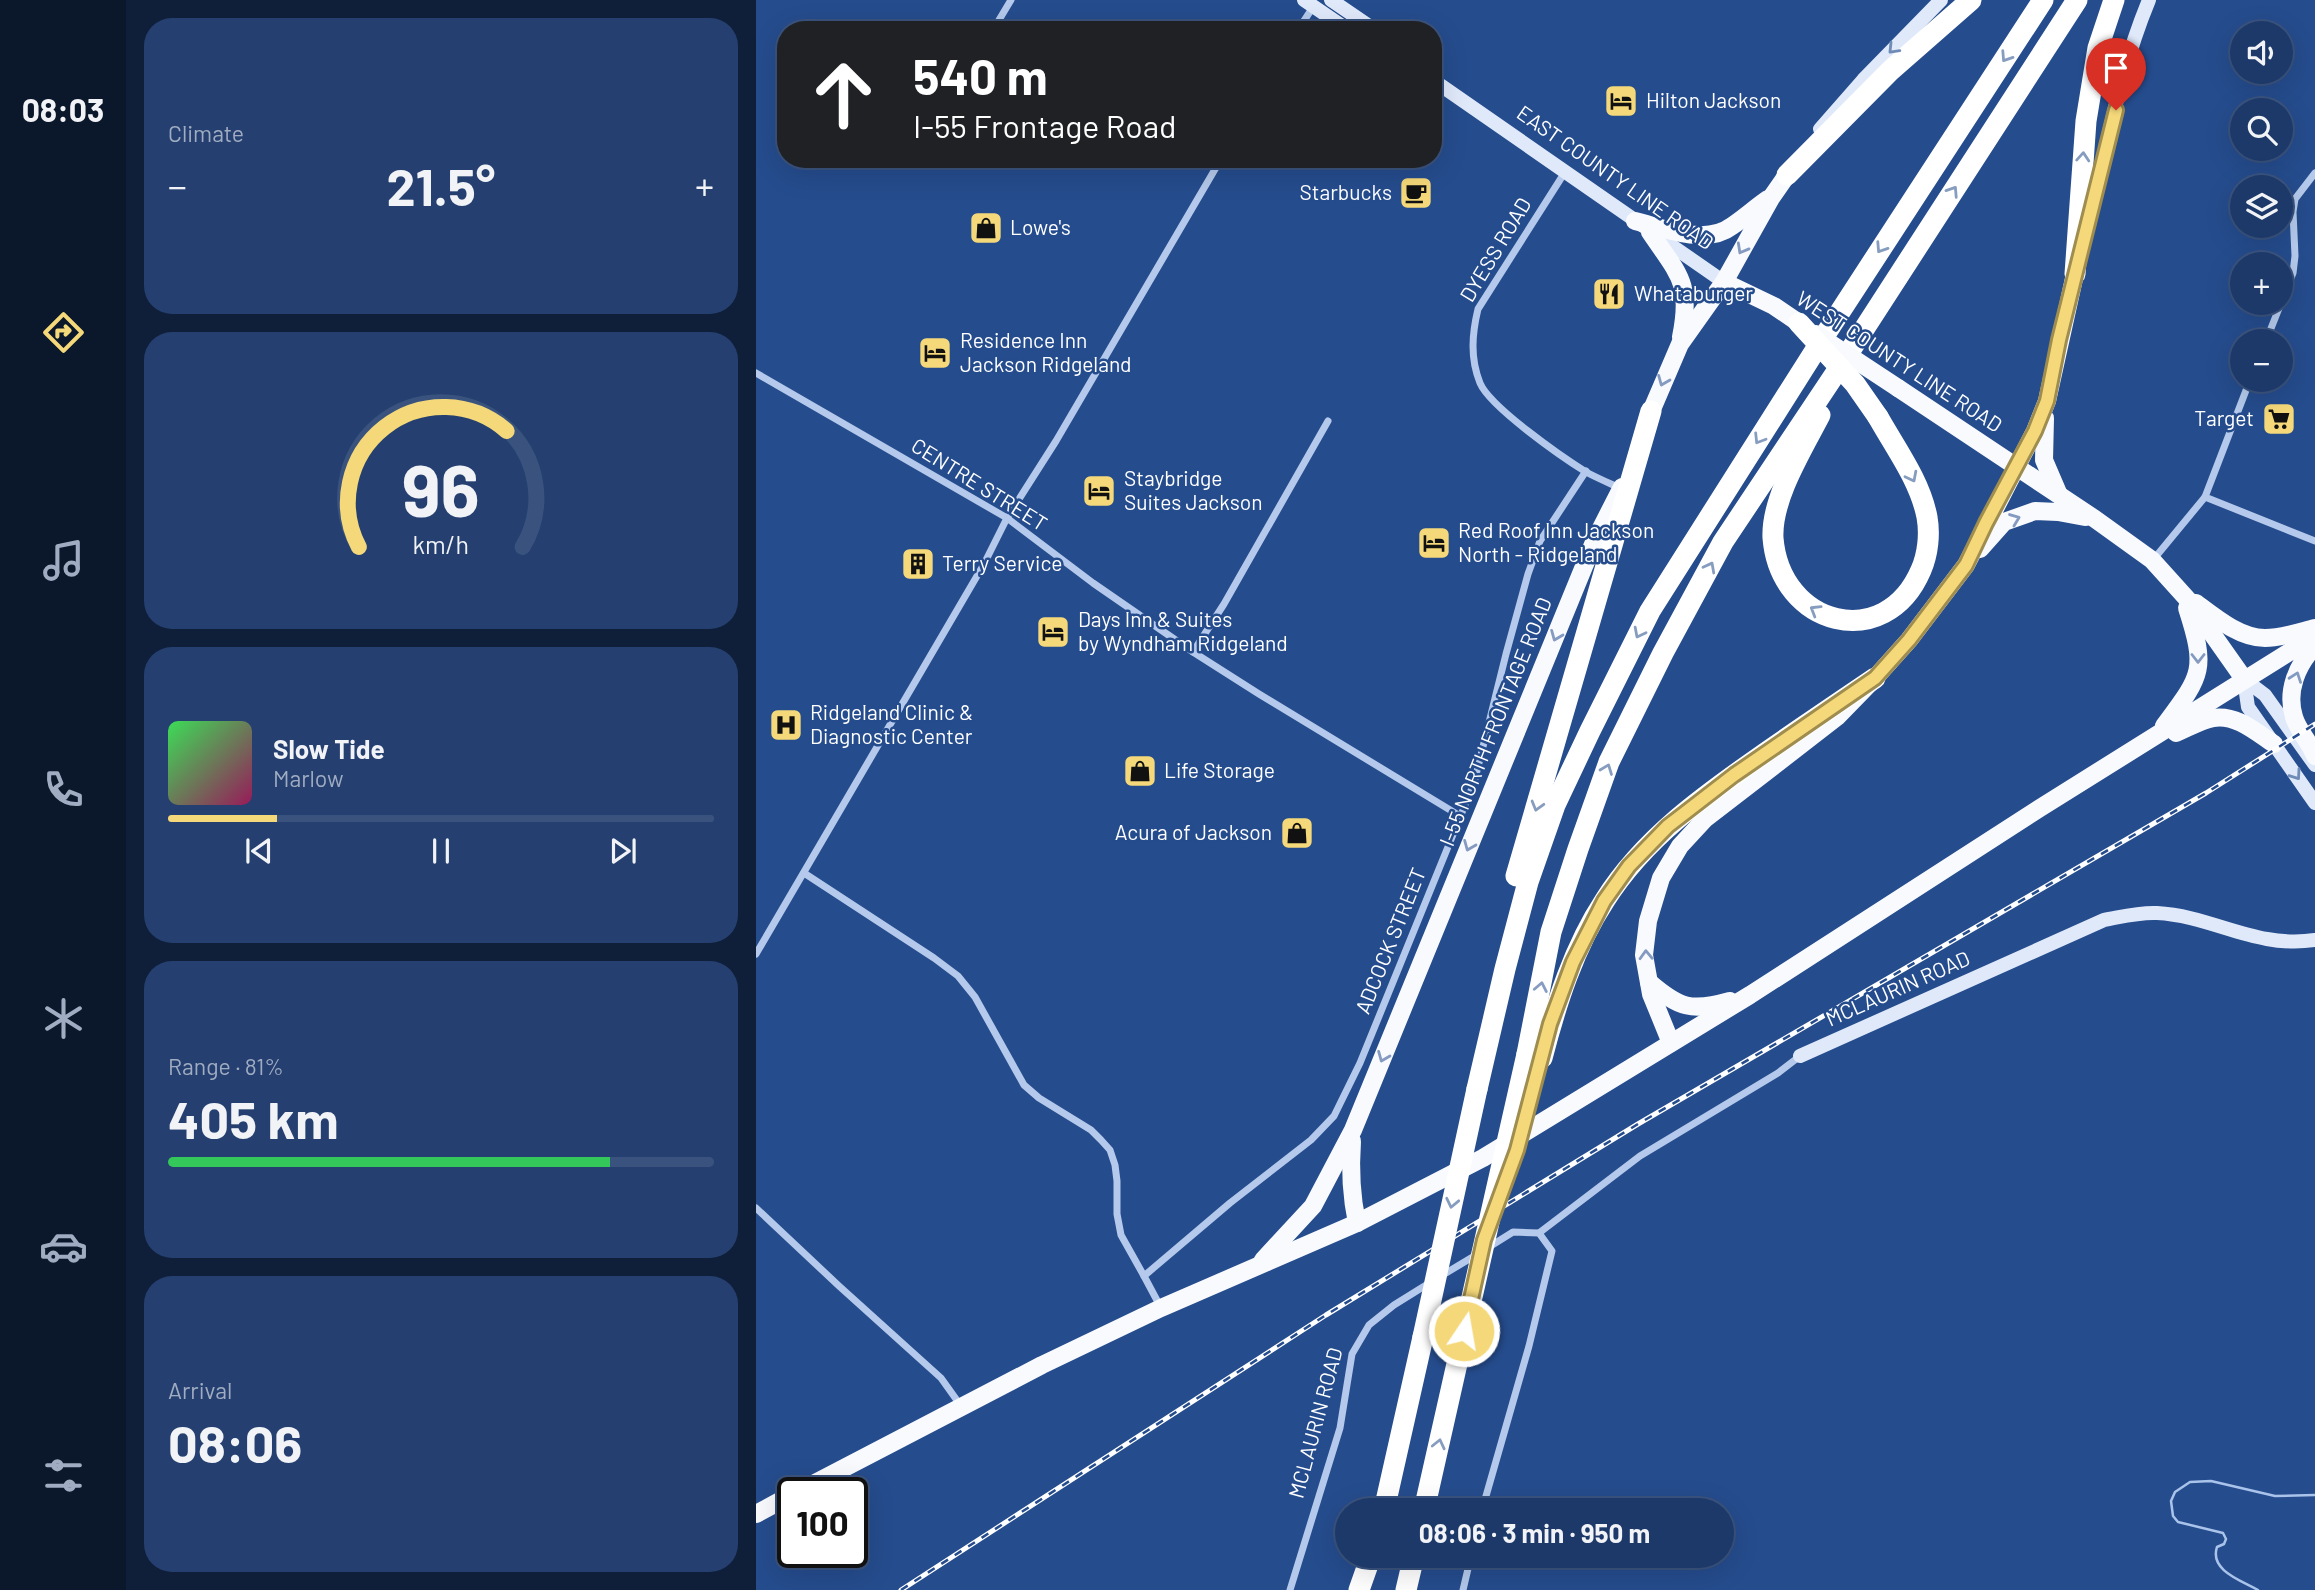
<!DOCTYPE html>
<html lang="en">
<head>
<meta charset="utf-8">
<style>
  body { margin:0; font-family:Barlow,sans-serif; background:#254070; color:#f1f3f6; height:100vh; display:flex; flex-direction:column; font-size:26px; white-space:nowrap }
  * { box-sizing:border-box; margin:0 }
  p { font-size:23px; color:#a0acc1 }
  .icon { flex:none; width:38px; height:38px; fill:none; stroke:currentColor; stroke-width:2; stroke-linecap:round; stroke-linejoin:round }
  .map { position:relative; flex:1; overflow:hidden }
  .side { display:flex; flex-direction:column; gap:18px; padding:18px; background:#0f1f3a; width:630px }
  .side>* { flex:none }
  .banner { position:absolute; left:21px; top:21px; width:665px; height:147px; border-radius:28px; box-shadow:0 7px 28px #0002,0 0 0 2px #3a537e; background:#202124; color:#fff; overflow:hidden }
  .controls { position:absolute; left:1474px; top:21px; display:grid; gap:14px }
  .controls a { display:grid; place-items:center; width:63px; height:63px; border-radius:50%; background:#1c396a; box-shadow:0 7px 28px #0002,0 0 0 2px #3a537e; font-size:35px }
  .speed { position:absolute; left:21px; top:1477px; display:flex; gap:14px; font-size:35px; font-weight:700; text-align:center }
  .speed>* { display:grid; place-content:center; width:91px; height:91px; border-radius:50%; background:#1c396a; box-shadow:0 7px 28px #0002,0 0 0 2px #3a537e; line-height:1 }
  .speed .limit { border:4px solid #111; border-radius:10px; background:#fff; color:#111 }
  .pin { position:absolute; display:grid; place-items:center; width:60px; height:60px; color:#fff; margin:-72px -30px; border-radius:50% 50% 50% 0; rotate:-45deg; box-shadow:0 0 7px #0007 }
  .pin .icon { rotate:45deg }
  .me { position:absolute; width:77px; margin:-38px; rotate:12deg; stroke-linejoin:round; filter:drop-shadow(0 0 5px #0008) }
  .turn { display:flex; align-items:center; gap:24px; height:147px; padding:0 21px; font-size:32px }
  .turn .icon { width:91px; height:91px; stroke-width:2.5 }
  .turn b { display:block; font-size:49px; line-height:60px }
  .big { font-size:52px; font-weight:700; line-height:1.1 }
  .side .tile { flex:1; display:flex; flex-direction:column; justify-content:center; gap:10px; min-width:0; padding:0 24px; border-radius:28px; background:#254070 }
  .side .dial { align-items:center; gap:0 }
  .dial svg { height:182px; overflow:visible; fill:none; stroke:#3a537e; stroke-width:7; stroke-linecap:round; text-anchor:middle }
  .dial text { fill:#f1f3f6; stroke:none }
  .song { display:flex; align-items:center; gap:21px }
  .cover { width:84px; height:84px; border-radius:10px; background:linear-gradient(135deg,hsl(130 70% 55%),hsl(330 70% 35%)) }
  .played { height:7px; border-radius:4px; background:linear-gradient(90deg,#f4d879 20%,#3a537e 20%) }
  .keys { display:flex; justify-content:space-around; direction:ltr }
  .heat { display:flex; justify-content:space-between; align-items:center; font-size:38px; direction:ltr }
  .charge { height:10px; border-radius:5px; background:linear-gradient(90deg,#34c759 81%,#3a537e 0) }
  .trip { position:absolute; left:579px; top:1498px; width:399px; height:70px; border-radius:35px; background:#1c396a; box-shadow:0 7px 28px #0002,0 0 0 2px #3a537e; font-weight:700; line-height:70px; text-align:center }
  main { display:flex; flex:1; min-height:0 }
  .tab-bar { display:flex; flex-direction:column; width:126px; justify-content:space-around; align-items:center; background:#0b172a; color:#a0acc1 }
  .tab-bar .icon { width:49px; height:49px }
  .tab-bar .selected { color:#f4d879 }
  .tab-bar b { font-size:32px; color:#f1f3f6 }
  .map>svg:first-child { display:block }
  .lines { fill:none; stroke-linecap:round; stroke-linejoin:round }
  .stream { stroke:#a9c3eb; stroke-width:2.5 }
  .street { stroke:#b4c9eb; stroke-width:7 }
  .secondary { stroke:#dfe9f9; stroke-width:14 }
  .primary { stroke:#f8fafe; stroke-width:18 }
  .highway { stroke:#fff; stroke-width:21 }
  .rail-casing { stroke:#fff; stroke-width:5 }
  .rail { stroke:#254c8d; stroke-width:2.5; stroke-dasharray:8; stroke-linecap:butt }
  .primary-bridge { stroke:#f8fafe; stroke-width:18 }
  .highway-bridge { stroke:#fff; stroke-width:21 }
  .oneway { stroke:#6f8bb8 }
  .oneway2 { stroke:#879dc0 }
  .oneway3 { stroke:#849ac0 }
  .route-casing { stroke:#9f8c4f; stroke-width:18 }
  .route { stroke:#f4d879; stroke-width:12 }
  .labels { text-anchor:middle; stroke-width:5; stroke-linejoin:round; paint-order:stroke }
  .poi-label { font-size:21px; fill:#fff; stroke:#254c8d; text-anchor:start }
  .street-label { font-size:21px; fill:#fff; stroke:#254c8d }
</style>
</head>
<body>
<main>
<nav class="tab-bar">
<b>08:03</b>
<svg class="icon selected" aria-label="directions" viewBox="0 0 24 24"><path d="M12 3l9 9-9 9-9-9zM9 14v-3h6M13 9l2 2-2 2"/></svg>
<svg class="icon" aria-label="music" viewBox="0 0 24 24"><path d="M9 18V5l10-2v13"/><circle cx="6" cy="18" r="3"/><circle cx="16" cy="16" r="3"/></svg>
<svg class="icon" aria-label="phone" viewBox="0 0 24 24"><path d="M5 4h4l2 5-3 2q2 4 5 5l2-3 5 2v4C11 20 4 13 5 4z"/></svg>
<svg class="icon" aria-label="climate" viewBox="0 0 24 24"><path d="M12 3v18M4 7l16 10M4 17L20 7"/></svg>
<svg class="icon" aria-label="car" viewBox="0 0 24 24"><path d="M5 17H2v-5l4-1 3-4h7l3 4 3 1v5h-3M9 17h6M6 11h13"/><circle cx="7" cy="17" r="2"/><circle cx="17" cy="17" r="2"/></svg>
<svg class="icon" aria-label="filters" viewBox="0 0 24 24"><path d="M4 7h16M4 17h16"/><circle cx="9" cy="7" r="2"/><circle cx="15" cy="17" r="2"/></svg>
</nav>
<section class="side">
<div class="tile"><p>Climate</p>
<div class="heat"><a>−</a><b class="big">21.5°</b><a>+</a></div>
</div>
<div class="tile dial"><svg viewBox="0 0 100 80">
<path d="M14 69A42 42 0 1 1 86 69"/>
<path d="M14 69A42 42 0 0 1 79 18" stroke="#f4d879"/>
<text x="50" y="56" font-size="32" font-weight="700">96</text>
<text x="50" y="72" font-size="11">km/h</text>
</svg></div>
<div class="tile">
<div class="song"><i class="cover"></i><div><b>Slow Tide</b><p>Marlow</p></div></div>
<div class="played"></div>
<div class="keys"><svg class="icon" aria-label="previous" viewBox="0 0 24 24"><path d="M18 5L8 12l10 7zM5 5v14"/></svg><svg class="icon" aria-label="pause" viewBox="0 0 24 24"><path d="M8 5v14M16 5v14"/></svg><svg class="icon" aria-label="next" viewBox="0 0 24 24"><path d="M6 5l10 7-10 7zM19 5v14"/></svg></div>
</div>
<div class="tile"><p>Range · 81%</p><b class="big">405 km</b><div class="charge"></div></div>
<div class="tile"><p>Arrival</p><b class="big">08:06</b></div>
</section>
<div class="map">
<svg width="1559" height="1590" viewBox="0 0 1559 1590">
  <rect width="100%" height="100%" fill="#254c8d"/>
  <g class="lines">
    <path class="stream" d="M1502,1590c-15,-9 -49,-19 -41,-43l7,-3 2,-5 -3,-6 -45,-11 -5,-6 -2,-15 4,-9 15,-10 21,-1 64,15 40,-1"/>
    <g class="street">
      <path d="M237,30l18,-30"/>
      <path d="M542,30l15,-23"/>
      <path d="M809,172l-87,137c-6,25 -8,49 2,74 10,24 82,74 106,89 11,6 23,11 34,16"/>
      <path d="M1510,341l27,-68 2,-17 -2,-44 2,-13 20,-26"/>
      <path d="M0,373l251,145 86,65 100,69 66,42 201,122"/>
      <path d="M1494,380l-45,117 110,44"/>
      <path d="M1397,560l52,-63"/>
      <path d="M437,652l31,-48 104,-183"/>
      <path d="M48,873l130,85 24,18 17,21 49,88 15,13 52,32 10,10 9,10 5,15 2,16v33l4,21 23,41"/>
      <path d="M0,954l228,-390 23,-46 49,-77 165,-282"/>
      <path d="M0,1208l83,78 102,92 20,28"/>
      <path d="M783,1233l101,-77 138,-83 22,-17"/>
      <path d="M685,1276l35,-21"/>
      <path d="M404,1306l-16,-30 86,-73 81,-63 23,-24 26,-53 114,-280 32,-129 22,-80 12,-33 46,-70"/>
      <path d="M726,1510l47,-164 23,-95 -13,-18 -26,-1 -24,15"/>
      <path d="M534,1590l50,-162 12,-74 17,-29 25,-20 37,-23"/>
      <path d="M707,1590l8,-34"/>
    </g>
    <g class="secondary">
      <path d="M548,0l44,30"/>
      <path d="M575,0l44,30"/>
      <path d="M677,80l291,202"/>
      <path d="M1064,129l43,-49 78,-80"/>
      <path d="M1329,235c20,-78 33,-161 64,-235"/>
      <path d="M1488,679l4,28 67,96"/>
      <path d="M1488,679l21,16 50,70"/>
      <path d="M1044,1056l304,-136c17,-3 35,-8 53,-7 56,3 99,36 158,27"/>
    </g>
    <g class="primary">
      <path d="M879,221c29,7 71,25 97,5 12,-8 23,-18 36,-27"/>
      <path d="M894,232c29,43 42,51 31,105"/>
      <path d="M968,282l50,24 25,17"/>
      <path d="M1142,388l197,131 57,41 37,41 55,78"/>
      <path d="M1289,418l-1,42 15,35"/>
      <path d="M891,421l33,-77 44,-62 47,-84 16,-23"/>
      <path d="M1224,549l24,-27 31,-11 23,1 27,5"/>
      <path d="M1440,603c20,15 44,35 69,35 17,0 34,-6 50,-10"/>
      <path d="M1559,646c-18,19 -29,45 -21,71 4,14 16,25 21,39"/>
      <path d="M1408,726c38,-51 43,-56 23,-118"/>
      <path d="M1420,733c12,-5 25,-13 37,-15 23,-4 43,14 61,26"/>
      <path d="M893,982c30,26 42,30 81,19"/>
      <path d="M915,1043l-20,-49 -7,-39 4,-34 13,-43 19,-32 25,-27 132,-102 38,-39 34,-38 57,-75 69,-134 12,-30 28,-127"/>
      <path d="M596,1141c-2,28 -1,54 5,82"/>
      <path d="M507,1260l50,-54 40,-76 241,-588 28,-55"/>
      <path d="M40,1493l246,-128 119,-57 196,-85 126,-65 267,-163 290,-187 275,-172"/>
      <path d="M0,1514l37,-20"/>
    </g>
    <g class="highway">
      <path d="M1031,175l103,-104 81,-71"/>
      <path d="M1319,274l11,-153 12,-73 16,-48"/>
      <path d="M1064,415c-18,35 -49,84 -47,123 7,88 112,116 148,32 7,-16 9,-36 6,-53 -7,-36 -31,-68 -49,-100"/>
      <path d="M760,876l135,-465"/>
      <path d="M771,1054l24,-122 27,-83 31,-87 54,-109 60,-111 112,-168 242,-374"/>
      <path d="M786,1058c14,-54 32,-111 63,-158 39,-62 100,-105 160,-147 36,-25 73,-50 110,-75"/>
      <path d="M721,1089l28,-120 23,-87 27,-77 35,-74 60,-120 173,-273 220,-338"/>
      <path d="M628,1510l39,-173"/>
      <path d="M668,1510l46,-204"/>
      <path d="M603,1590l12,-34"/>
      <path d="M650,1590l8,-34"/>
    </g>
    <defs>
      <path id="rail" d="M145,1590l425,-275 312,-191 568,-331 109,-69"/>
    </defs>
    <use href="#rail" class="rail-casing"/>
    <use href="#rail" class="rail"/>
    <path class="primary-bridge" d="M1060,334l82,54"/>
    <g class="highway-bridge">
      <path d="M1043,323l56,61 23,33"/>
      <path d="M714,1306l57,-252"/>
      <path d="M667,1337l54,-248"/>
    </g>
  </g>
  <defs><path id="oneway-chevron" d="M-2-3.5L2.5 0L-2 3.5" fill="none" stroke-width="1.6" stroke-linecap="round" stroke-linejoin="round" transform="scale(1.75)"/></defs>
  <g class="oneway">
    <use href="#oneway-chevron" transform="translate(1137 49) rotate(134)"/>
    <use href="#oneway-chevron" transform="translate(1540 775) rotate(55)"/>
  </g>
  <g class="oneway2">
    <use href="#oneway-chevron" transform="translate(1250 57) rotate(123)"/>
    <use href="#oneway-chevron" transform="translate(1327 157) rotate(-86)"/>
    <use href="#oneway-chevron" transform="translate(1197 191) rotate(-57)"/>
    <use href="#oneway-chevron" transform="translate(1125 248) rotate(123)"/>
    <use href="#oneway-chevron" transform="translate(1003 439) rotate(122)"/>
    <use href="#oneway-chevron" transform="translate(1156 477) rotate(63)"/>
    <use href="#oneway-chevron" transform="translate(954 567) rotate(-62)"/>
    <use href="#oneway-chevron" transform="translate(1059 610) rotate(-149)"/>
    <use href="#oneway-chevron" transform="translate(883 633) rotate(117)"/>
    <use href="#oneway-chevron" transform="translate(851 769) rotate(-69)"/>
    <use href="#oneway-chevron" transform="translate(781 806) rotate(106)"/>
    <use href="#oneway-chevron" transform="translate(785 987) rotate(-79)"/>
    <use href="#oneway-chevron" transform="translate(696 1203) rotate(102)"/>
    <use href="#oneway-chevron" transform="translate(683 1444) rotate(-77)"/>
  </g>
  <g class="oneway3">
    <use href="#oneway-chevron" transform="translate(986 249) rotate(119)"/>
    <use href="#oneway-chevron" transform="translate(907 381) rotate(112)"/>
    <use href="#oneway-chevron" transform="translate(1259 519) rotate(-21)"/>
    <use href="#oneway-chevron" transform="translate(800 636) rotate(112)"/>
    <use href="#oneway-chevron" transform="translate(1442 658) rotate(90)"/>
    <use href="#oneway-chevron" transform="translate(1540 677) rotate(-70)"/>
    <use href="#oneway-chevron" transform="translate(713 846) rotate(112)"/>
    <use href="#oneway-chevron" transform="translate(890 955) rotate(-92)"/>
    <use href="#oneway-chevron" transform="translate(627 1057) rotate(112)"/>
  </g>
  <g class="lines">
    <defs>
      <path id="route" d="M708,1331l20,-91 33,-90 33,-126 23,-62 31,-61 25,-35 39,-40 66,-51 141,-97 34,-38 57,-75 20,-42 49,-92 12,-30 12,-61 57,-230"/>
    </defs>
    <use href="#route" class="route-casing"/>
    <use href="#route" class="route"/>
  </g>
  <defs>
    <symbol id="hotel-square" viewBox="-11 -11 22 22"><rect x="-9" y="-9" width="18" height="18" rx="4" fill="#f4d879" stroke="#254c8d"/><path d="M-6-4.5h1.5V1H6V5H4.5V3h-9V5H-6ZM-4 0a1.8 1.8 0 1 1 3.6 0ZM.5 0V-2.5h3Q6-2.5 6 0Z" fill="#111"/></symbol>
    <symbol id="cafe-square" viewBox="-11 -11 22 22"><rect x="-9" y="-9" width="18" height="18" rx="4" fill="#f4d879" stroke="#254c8d"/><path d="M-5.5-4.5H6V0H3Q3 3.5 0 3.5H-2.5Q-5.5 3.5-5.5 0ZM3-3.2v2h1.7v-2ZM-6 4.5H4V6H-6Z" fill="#111"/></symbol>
    <symbol id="shop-square" viewBox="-11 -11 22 22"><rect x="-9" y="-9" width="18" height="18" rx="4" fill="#f4d879" stroke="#254c8d"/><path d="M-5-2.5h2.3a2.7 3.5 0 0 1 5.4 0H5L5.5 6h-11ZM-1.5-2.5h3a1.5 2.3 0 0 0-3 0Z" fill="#111"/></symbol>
    <symbol id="restaurant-square" viewBox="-11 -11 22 22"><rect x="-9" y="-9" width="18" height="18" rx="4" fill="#f4d879" stroke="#254c8d"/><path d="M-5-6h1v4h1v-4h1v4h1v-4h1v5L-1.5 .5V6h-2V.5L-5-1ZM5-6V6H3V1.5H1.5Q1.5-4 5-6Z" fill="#111"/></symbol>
    <symbol id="supermarket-square" viewBox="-11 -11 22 22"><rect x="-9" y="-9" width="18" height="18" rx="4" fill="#f4d879" stroke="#254c8d"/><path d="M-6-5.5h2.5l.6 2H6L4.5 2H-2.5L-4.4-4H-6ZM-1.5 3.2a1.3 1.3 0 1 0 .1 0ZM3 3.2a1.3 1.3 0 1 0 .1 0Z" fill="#111"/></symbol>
    <symbol id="building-square" viewBox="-11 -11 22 22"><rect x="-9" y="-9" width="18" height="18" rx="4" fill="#f4d879" stroke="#254c8d"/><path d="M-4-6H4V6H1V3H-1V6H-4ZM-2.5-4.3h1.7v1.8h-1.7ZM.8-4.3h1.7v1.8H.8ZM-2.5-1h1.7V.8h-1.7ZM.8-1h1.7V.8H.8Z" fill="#111"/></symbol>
    <symbol id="hospital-square" viewBox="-11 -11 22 22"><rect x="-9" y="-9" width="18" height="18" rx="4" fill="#f4d879" stroke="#254c8d"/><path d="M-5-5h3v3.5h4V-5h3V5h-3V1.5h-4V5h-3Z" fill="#111"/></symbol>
  </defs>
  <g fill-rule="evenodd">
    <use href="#hotel-square" x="846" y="82" width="38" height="38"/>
    <use href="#cafe-square" x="641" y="174" width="38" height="38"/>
    <use href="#shop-square" x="211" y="209" width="38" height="38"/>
    <use href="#restaurant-square" x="834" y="275" width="38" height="38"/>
    <use href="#hotel-square" x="160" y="334" width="38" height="38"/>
    <use href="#supermarket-square" x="1504" y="400" width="38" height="38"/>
    <use href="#hotel-square" x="324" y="472" width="38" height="38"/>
    <use href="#hotel-square" x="659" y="524" width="38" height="38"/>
    <use href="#building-square" x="143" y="545" width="38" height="38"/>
    <use href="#hotel-square" x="278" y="613" width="38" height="38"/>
    <use href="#hospital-square" x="11" y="706" width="38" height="38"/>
    <use href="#shop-square" x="365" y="752" width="38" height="38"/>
    <use href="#shop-square" x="522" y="814" width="38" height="38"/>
  </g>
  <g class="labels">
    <g class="poi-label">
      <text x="890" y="108">Hilton Jackson</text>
      <text x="636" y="200" text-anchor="end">Starbucks</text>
      <text x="254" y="235">Lowe's</text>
      <text x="878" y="301">Whataburger</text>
      <text x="204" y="348">Residence Inn<tspan x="204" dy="24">Jackson Ridgeland</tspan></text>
      <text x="1498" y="426" text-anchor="end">Target</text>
      <text x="368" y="486">Staybridge<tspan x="368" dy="24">Suites Jackson</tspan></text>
      <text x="702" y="538">Red Roof Inn Jackson<tspan x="702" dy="24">North - Ridgeland</tspan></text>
      <text x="186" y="571">Terry Service</text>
      <text x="322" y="627">Days Inn &amp; Suites<tspan x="322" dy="24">by Wyndham Ridgeland</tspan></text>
      <text x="54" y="720">Ridgeland Clinic &amp;<tspan x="54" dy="24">Diagnostic Center</tspan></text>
      <text x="408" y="778">Life Storage</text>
      <text x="516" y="840" text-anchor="end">Acura of Jackson</text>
    </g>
    <g class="street-label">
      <text transform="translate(859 178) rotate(35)" y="7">EAST COUNTY LINE ROAD</text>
      <text transform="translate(740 250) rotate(-59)" y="7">DYESS ROAD</text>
      <text transform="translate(1143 362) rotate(33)" y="7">WEST COUNTY LINE ROAD</text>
      <text transform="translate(223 485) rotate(32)" y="7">CENTRE STREET</text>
      <text transform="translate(740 722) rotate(-68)" y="7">I-55 NORTH FRONTAGE ROAD</text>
      <text transform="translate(635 941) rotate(-68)" y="7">ADCOCK STREET</text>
      <text transform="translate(1142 989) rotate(-24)" y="7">MCLAURIN ROAD</text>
      <text transform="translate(560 1423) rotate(-75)" y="7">MCLAURIN ROAD</text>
    </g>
  </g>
</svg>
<div class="controls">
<a><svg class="icon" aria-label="sound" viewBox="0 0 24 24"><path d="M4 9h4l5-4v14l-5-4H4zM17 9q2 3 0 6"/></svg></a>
<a><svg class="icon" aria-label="search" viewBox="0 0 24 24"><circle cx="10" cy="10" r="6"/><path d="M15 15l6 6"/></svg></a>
<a><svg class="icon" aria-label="layers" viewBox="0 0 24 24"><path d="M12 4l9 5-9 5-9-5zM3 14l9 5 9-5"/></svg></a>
<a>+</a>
<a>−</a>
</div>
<div class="speed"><div class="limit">100</div></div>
<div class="pin" style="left:1360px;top:110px;background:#d93025"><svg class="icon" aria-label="arrive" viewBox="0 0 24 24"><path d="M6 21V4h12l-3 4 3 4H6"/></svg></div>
<svg class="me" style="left:708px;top:1331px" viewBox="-20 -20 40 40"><circle r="17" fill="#f4d879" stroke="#fff" stroke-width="3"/><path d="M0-11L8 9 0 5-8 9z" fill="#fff"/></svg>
<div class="trip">08:06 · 3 min · 950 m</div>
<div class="banner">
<div class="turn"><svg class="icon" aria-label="ahead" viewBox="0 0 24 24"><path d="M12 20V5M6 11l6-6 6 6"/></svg><div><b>540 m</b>I-55 Frontage Road</div></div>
</div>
</div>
</main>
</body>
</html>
